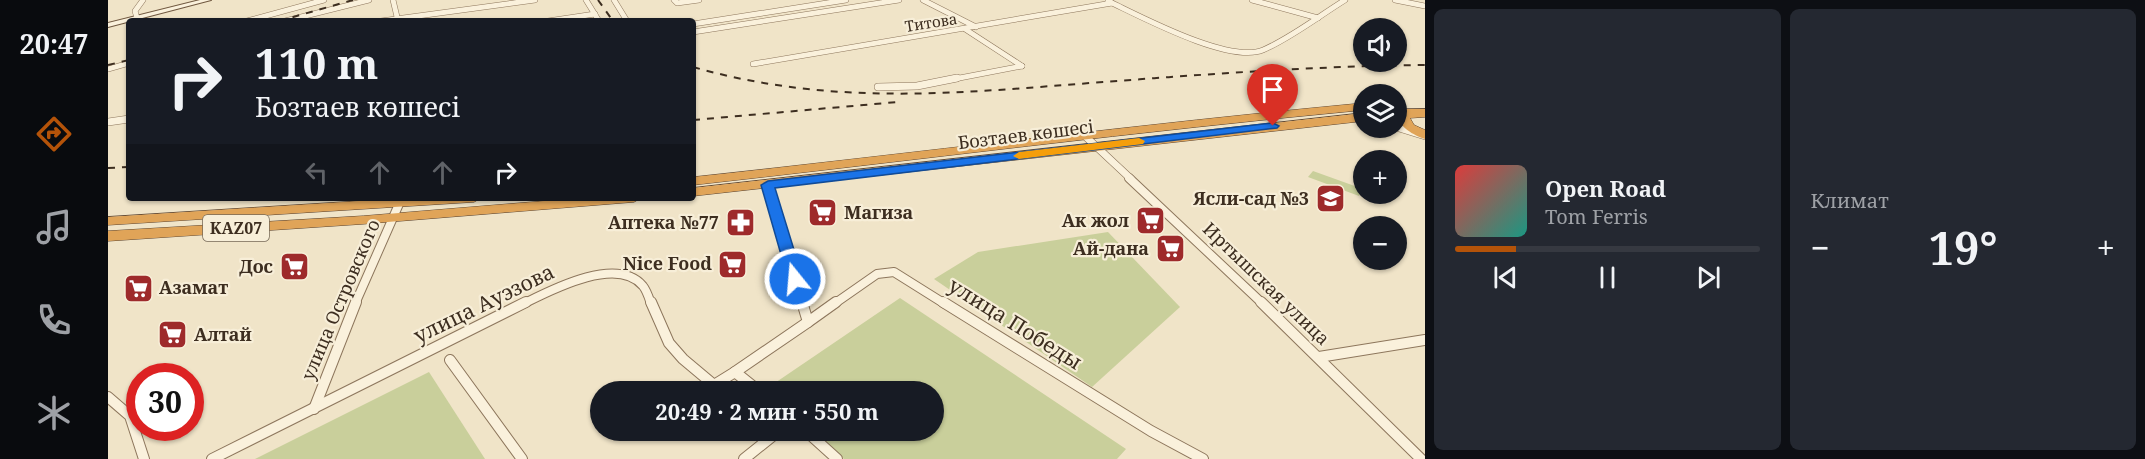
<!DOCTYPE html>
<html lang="ru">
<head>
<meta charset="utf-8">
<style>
  body { margin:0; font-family:"Noto Serif",serif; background:#242831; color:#f1f3f6; height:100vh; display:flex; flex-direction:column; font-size:22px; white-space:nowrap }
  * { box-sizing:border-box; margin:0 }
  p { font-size:20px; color:#9ea1a6 }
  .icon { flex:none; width:33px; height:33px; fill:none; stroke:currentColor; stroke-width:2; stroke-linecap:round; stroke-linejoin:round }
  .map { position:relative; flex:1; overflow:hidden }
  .details { display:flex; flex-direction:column; gap:9px; padding:9px; background:#0d0f14; width:720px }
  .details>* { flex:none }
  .banner { position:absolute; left:18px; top:18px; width:570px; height:183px; border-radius:6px; box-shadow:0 2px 4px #0004; background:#171b24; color:#f1f3f6; overflow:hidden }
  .buttons { position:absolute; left:1245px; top:18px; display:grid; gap:12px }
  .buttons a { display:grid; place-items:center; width:54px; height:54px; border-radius:50%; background:#171b24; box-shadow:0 2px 4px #0004; font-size:30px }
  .speed { position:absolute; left:18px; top:363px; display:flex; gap:12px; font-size:30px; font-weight:700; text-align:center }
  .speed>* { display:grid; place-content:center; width:78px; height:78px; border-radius:50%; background:#171b24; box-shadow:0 2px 4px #0004; line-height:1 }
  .speed .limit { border:9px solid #d22; background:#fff; color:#111 }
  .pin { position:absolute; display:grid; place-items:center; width:51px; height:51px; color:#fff; margin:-62px -26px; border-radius:50% 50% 50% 0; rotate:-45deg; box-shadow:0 0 6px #0007 }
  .pin .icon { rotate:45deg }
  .me { position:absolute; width:66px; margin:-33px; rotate:343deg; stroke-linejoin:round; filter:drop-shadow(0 0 4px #0008) }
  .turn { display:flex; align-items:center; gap:21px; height:126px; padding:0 30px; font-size:27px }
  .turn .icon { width:78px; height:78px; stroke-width:2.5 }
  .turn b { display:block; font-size:42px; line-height:51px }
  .lanes { display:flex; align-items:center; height:57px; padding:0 30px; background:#0003; justify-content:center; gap:30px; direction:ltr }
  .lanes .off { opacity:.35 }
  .big { font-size:45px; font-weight:700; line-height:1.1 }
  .details .widget { flex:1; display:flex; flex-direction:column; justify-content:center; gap:9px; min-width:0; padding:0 21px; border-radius:9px; background:#242831 }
  .song { display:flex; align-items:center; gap:18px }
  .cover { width:72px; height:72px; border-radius:9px; background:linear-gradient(135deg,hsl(0 70% 55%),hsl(170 70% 35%)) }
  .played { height:6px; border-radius:3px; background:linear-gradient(90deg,#b45309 20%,#363941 20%) }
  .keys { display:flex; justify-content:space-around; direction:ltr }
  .heat { display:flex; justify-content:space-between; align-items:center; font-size:33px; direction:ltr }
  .details .tiles { flex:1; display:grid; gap:9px; grid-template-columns:repeat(2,1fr) }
  .trip { position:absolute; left:482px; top:381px; width:354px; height:60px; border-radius:30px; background:#171b24; box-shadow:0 2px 4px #0004; font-weight:700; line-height:60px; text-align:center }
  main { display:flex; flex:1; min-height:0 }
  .menu { display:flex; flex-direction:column; width:108px; justify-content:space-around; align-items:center; background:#090b0e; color:#9ea1a6 }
  .menu .icon { width:42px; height:42px }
  .menu .current { color:#b45309 }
  .menu b { font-size:27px; color:#f1f3f6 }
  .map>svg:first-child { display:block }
  .green { fill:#c9cf9b }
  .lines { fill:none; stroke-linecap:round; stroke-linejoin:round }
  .street-far3-casing { stroke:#8d765c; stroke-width:6 }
  .street-far2-casing { stroke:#8d765c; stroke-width:8 }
  .street-far1-casing { stroke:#8d765c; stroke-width:10 }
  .street-casing { stroke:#8d765c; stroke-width:12 }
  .secondary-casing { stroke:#6f573f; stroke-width:2 }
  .highway-casing { stroke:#5b4430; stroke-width:1 }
  .street-far3 { stroke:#faf1dc; stroke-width:5 }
  .street-far2 { stroke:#faf1dc; stroke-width:7 }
  .street-far1 { stroke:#faf1dc; stroke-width:8 }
  .street { stroke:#faf1dc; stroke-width:10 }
  .secondary { fill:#faf1dc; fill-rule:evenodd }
  .highway { fill:#e0a458; fill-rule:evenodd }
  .rail { stroke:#3d2e20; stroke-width:2; stroke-dasharray:7 7; stroke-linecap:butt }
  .route { fill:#1a73e8; stroke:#114b97; stroke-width:1.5 }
  .slow { fill:#f59e0b }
  .labels { text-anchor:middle; stroke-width:4.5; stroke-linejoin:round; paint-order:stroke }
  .far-street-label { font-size:15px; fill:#3d2e20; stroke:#f7eed8 }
  .shield { fill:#f7eed8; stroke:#756857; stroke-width:1.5 }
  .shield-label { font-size:16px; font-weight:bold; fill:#3d2e20 }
  .street-label { font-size:18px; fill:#3d2e20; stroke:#f7eed8 }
  .poi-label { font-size:18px; font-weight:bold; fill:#3d2e20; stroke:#f7eed8; text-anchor:end }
  .near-street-label { font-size:21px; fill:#3d2e20; stroke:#f7eed8 }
</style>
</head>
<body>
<main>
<nav class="menu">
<b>20:47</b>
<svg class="icon current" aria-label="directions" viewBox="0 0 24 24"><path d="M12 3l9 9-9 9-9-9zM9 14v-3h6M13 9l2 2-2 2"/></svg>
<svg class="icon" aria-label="music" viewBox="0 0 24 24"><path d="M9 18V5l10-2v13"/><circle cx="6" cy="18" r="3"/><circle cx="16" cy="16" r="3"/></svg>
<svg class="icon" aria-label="phone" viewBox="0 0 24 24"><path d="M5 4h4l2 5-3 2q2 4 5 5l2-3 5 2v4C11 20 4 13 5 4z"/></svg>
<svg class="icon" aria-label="climate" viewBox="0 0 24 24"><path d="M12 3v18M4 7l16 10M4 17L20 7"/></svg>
</nav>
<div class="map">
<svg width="1317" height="459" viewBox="0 0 1317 459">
  <rect width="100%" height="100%" fill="#f0e4c8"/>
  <g class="green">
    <path d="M1205,171l50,18 -4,7 -51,-19z"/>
    <path d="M1000,232l72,75 -88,80 -158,-108 44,-27z"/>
    <path d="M792,298l226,151 -9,10h-273l-32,-28 121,-1v-38h-164l-3,-3z"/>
    <path d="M321,372l56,87h-230z"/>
  </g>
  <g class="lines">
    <defs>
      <g id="street-far3">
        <path d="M285,0l5,21"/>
        <path d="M478,0l13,21"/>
        <path d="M506,0l13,21"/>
        <path d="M566,0l3,3 22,-3"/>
        <path d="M815,0l53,27"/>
        <path d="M1144,0l66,18"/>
        <path d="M1287,0l30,6"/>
        <path d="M1000,1c32,15 121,63 155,49 28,-12 56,-34 82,-50"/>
        <path d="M29,18l-2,-7 8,-11"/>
        <path d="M139,21l77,-21"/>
        <path d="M177,21l84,-21"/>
        <path d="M273,21l154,-21"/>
        <path d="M440,21l47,-7"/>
        <path d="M585,24l153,-24"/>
        <path d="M857,29l57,37"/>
        <path d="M585,32l206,-32"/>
        <path d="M645,64l359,-61"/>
        <path d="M0,69l21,-6"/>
        <path d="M841,80l73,-14"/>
      </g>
      <g id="street-far2">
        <path d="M770,87l39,-1 40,-8"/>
        <path d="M0,122l21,-3"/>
        <path d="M1288,127l29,9"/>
        <path d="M977,136l46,43"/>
      </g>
      <g id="street-far1">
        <path d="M1021,178l134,126"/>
        <path d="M660,185l35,119"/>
        <path d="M247,304l44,-100"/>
        <path d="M415,304c28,-14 94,-49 120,-18 4,5 6,12 8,18"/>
        <path d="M726,304l43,-30 17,-2 51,32"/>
      </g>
      <g id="street">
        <path d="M543,302l18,41 14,16 31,26 21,-13"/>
        <path d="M835,302l208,129 52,28"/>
        <path d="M1153,302l160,157"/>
        <path d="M700,322l28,-20"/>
        <path d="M1211,357l106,-17"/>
        <path d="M342,360l72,99"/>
        <path d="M652,392l-25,-20 73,-50 -6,-20"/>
        <path d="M0,397l22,19 14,43"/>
        <path d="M206,409l42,-107"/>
        <path d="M697,430l32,29"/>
        <path d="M104,459l314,-157"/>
        <path d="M636,459l36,-29"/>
      </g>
      <path id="secondary" d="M92,0h11l-103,27v-4z"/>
      <g id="highway">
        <path d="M1256,103v7c-224,21 -447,50 -671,75v-8c224,-24 447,-53 671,-74z"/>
        <path d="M1317,109v8l-15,1 4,7 11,5v9c-15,-5 -29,-15 -29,-29l3,-1z"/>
        <path d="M1256,113v8l-671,75v-8z"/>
        <path d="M298,198h75l-7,4 -366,23v-8z"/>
        <path d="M473,198h60l-7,4 -271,22 -255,17v-10l255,-15z"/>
      </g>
    </defs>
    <use href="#street-far3" class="street-far3-casing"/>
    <use href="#street-far2" class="street-far2-casing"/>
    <use href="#street-far1" class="street-far1-casing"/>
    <use href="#street" class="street-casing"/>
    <use href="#secondary" class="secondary-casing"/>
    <use href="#highway" class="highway-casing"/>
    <use href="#street-far3" class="street-far3"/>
    <use href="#street-far2" class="street-far2"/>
    <use href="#street-far1" class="street-far1"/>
    <use href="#street" class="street"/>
    <use href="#secondary" class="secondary"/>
    <use href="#highway" class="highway"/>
    <g class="rail">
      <path d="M490,0l15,21"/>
      <path d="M171,21l74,-21"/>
      <path d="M0,65l21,-5"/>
      <path d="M585,67c141,40 267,26 410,15 107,-8 214,-16 322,-17"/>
      <path d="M585,120l205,-18"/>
      <path d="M0,168l21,-1"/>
    </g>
  </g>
  <path class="route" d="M1165,123l6,3 -2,2 -502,60 28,91 -8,5 -7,-5 -27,-94 7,-4z"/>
  <path class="slow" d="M1031,138l6,3 -2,3 -124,15 -6,-3 6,-4z"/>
  <defs>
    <symbol id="school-square" viewBox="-11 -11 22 22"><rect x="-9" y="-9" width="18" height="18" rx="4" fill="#9e2a2b" stroke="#f7eed8"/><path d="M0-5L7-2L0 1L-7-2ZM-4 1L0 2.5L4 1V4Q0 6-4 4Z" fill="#fff"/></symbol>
    <symbol id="supermarket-square" viewBox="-11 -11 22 22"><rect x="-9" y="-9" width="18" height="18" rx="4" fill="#9e2a2b" stroke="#f7eed8"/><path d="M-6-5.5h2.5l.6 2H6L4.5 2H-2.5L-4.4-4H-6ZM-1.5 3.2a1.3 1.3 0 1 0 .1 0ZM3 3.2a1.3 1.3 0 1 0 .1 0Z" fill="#fff"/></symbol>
    <symbol id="pharmacy-square" viewBox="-11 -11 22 22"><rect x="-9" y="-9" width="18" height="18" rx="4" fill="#9e2a2b" stroke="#f7eed8"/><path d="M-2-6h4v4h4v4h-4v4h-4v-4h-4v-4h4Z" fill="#fff"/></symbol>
  </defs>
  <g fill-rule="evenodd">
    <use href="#school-square" x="1206" y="182" width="33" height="33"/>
    <use href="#supermarket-square" x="698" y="196" width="33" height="33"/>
    <use href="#supermarket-square" x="1026" y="204" width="33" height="33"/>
    <use href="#pharmacy-square" x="616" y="206" width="33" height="33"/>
    <use href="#supermarket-square" x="1046" y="232" width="33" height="33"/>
    <use href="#supermarket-square" x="608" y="248" width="33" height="33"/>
    <use href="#supermarket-square" x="170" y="250" width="33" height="33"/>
    <use href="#supermarket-square" x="14" y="272" width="33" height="33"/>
    <use href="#supermarket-square" x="48" y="318" width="33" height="33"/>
  </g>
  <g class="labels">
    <g class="far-street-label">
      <text transform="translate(823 23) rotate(-9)" y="5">Титова</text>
    </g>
    <rect class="shield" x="95" y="215" width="66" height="26" rx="4.5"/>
    <g class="shield-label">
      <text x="128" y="234">KAZ07</text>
    </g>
    <g class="street-label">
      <text transform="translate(918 135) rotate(-7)" y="6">Бозтаев көшесі</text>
      <text transform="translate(1158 284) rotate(44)" y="6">Иртышская улица</text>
      <text transform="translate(233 300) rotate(-67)" y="6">улица Островского</text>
    </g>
    <g class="poi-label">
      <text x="1201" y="205">Ясли-сад №3</text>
      <text x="736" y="219" text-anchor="start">Магиза</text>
      <text x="1021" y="227">Ак жол</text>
      <text x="611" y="229">Аптека №77</text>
      <text x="1041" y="255">Ай-дана</text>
      <text x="604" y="270">Nice Food</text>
      <text x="165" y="273">Дос</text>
      <text x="51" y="294" text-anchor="start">Азамат</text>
      <text x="86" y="341" text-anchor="start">Алтай</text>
    </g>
    <g class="near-street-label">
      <text transform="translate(376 304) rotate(-26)" y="7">улица Ауэзова</text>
      <text transform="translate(907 324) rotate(32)" y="7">улица Победы</text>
    </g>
  </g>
</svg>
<div class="buttons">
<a><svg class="icon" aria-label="sound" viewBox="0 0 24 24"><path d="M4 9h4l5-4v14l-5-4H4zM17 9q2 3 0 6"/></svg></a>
<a><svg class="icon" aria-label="layers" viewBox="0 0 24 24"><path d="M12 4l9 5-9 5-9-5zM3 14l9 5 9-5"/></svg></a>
<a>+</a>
<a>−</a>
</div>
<div class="speed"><div class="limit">30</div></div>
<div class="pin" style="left:1165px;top:126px;background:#d93025"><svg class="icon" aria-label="arrive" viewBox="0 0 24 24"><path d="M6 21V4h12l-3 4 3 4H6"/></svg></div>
<svg class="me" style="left:687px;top:279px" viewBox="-20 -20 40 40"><circle r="17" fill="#1a73e8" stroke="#fff" stroke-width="3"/><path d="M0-11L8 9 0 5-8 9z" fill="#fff"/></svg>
<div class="trip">20:49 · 2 мин · 550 m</div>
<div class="banner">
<div class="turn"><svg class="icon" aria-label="right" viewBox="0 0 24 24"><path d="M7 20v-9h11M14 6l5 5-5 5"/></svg><div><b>110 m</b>Бозтаев көшесі</div></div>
<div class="lanes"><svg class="icon off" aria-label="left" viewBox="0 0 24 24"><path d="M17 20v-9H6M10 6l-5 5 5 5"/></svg><svg class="icon off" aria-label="ahead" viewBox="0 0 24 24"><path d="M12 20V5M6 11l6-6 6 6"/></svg><svg class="icon off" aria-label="ahead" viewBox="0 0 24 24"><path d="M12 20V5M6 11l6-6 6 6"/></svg><svg class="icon" aria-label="right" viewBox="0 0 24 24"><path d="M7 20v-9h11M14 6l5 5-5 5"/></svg></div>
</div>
</div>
<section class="details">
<div class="tiles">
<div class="widget">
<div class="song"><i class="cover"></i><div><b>Open Road</b><p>Tom Ferris</p></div></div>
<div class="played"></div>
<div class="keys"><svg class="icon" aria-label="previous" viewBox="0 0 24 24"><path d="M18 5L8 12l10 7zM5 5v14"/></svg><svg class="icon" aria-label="pause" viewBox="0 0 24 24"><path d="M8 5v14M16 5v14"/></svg><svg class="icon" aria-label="next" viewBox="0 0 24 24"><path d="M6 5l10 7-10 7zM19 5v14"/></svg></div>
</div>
<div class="widget"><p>Климат</p>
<div class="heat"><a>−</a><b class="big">19°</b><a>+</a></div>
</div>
</div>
</section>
</main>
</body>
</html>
